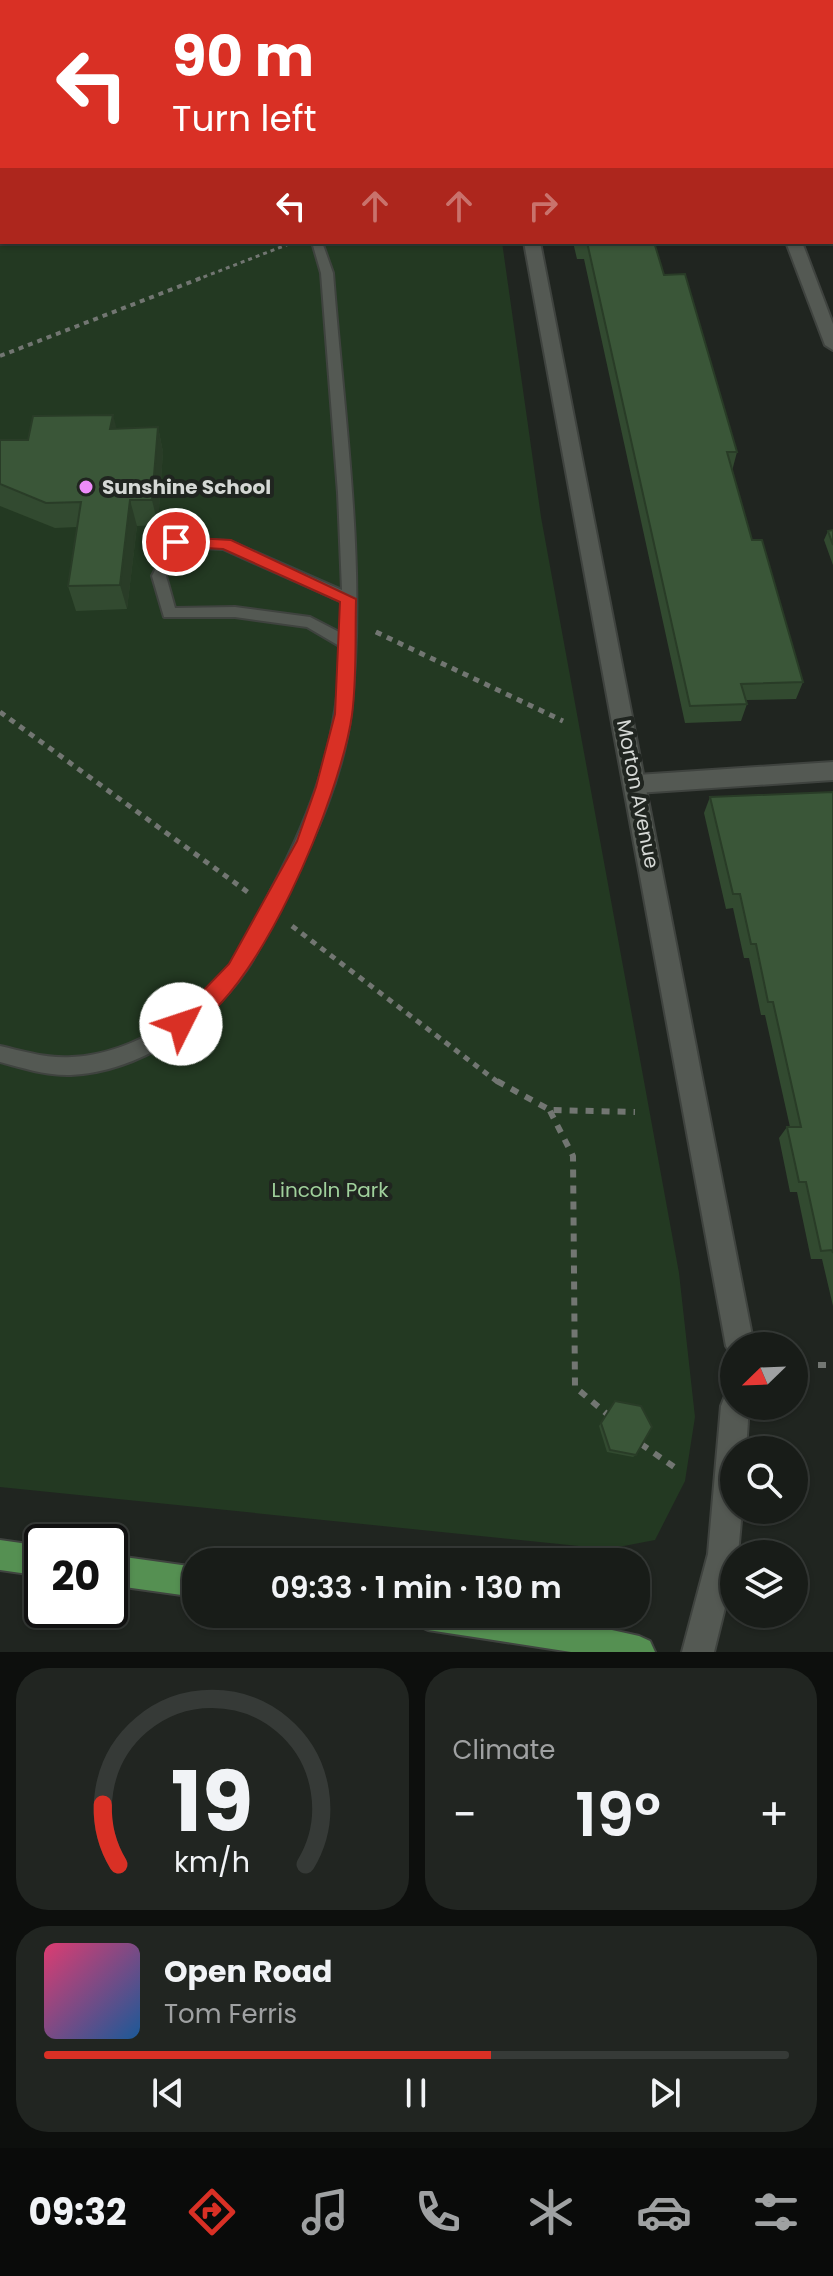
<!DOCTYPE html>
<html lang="en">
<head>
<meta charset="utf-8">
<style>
  body { margin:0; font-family:Poppins,sans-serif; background:#212521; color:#f1f3f6; height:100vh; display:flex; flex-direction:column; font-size:30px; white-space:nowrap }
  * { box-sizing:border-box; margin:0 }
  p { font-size:26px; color:#9fa1a2 }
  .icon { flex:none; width:44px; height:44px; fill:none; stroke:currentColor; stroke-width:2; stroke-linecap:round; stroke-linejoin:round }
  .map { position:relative; height:1652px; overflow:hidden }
  .sheet { display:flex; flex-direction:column; gap:16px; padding:16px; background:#0d0f0d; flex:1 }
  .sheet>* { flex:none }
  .hud { position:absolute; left:0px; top:0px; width:834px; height:244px; box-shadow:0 2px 6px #0004,0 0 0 2px #363a37; background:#d93025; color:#fff; overflow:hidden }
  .needle { width:52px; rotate:247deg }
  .tools { position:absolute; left:720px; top:1332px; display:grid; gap:16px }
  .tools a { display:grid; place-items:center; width:88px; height:88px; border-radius:50%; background:#181c18; box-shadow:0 2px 6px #0004,0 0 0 2px #363a37; font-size:40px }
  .speed { position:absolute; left:24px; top:1524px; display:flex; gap:16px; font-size:40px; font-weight:700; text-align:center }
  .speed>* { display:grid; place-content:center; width:104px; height:104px; border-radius:50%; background:#181c18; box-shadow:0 2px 6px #0004,0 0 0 2px #363a37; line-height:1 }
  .speed .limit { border:4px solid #111; border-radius:12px; background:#fff; color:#111 }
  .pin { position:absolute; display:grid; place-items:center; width:68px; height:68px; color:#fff; margin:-34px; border:4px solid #fff; border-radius:50%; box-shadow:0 2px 8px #0007 }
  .me { position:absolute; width:88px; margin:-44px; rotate:49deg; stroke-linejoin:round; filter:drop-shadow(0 0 6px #0008) }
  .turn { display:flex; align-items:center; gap:28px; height:168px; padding:0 40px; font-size:36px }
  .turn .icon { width:104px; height:104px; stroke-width:2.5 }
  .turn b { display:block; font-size:56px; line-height:68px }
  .lanes { display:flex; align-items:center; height:76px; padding:0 40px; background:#0003; justify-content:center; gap:40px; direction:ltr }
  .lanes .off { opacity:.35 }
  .big { font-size:60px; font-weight:600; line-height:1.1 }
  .sheet .tile { flex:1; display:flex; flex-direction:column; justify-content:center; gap:12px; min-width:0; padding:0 28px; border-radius:32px; background:#212521 }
  .sheet .dial { align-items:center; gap:0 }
  .dial svg { height:208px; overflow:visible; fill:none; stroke:#363a37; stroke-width:7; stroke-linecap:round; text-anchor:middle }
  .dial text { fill:#f1f3f6; stroke:none }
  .song { display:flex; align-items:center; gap:24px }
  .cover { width:96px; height:96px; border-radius:12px; background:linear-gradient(135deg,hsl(340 70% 55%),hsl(210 70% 35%)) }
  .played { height:8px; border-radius:4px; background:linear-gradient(90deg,#d93025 60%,#363a37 60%) }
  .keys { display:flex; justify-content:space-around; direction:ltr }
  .heat { display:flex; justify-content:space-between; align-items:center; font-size:44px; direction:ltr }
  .sheet .tiles { flex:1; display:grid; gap:16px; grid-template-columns:1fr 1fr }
  .tile:last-child { grid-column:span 2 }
  .trip { position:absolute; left:182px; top:1548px; width:468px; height:80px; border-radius:32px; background:#181c18; box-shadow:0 2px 6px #0004,0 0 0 2px #363a37; font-weight:600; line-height:80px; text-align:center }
  .menu { display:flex; height:128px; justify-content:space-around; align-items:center; background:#0a0b0a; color:#9fa1a2 }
  .menu .icon { width:56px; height:56px }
  .menu .current { color:#d93025 }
  .menu b { font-size:36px; color:#f1f3f6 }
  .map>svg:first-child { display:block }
  .green { fill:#233922 }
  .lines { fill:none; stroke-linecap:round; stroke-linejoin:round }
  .service-casing { stroke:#3f433f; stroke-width:4 }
  .minor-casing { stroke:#3f433f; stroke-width:4 }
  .tertiary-casing { stroke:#3f433f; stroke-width:4 }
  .primary-casing { stroke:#3f433f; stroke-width:4 }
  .path-far3 { stroke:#727672; stroke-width:3; stroke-dasharray:4 4; stroke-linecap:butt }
  .path-far2 { stroke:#727672; stroke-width:4; stroke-dasharray:5 5; stroke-linecap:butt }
  .path-far1 { stroke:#727672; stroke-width:5; stroke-dasharray:6 6; stroke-linecap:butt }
  .path { stroke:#727672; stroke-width:6; stroke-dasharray:8 8; stroke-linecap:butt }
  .service { fill:#545953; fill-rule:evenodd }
  .minor { fill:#545953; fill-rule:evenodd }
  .tertiary { fill:#545953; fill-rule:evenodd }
  .primary { fill:#559052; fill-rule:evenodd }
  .wall { fill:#324a30 }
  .shaded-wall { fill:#293c27 }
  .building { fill:#3a5638; stroke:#293c27; stroke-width:2 }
  .route { fill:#d93025; stroke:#8d1f18; stroke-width:2 }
  .poi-dot { fill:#ed8cf9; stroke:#202520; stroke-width:3 }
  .labels { text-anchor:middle; stroke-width:8; stroke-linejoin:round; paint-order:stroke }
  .poi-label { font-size:20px; font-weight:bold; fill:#d5d8d5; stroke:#202520; text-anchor:start }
  .street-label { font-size:20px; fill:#d5d8d5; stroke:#202520 }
  .park-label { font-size:20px; fill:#a0d19c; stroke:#202520 }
</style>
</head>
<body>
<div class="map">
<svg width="833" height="1652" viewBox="0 0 833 1652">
  <rect width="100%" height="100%" fill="#202520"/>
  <path class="green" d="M0,0h464l-462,2v240h500l39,275 138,756 16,144 -10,64 -30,59 -47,9 -608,-62z"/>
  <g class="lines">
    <defs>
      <g id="service">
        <path d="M0,202h2l-2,7z"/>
        <rect x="832" y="235" width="1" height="6"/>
        <path d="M312,242h10l11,31c11,146 34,294 18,440 -8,64 -35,124 -65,181 -13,25 -23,52 -39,75 -37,55 -108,103 -176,106 -24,1 -48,-7 -71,-13v-16c23,5 48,13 72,11 63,-3 126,-47 162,-97 15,-22 25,-47 37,-70 43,-81 67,-151 70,-243l-34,-20 -72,-10h-71l-12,-41 19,-37 59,2 112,49 -4,-97 -17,-220zM180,547l43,2 119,53 -1,31 -31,-16 -75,-10 -60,1 -9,-32z"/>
      </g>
      <g id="minor">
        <path d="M691,0h12l1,2h-12z"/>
        <path d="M786,242h16l31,82v26l-8,-5z"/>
        <path d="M833,762v18l-196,13 -8,-3 -3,-6 3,-6 8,-3z"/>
      </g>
      <g id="tertiary">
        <rect x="483" y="0" width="12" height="2"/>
        <rect x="0" y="94" width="2" height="8"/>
        <path d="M524,242h16l214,1104h-20v12l-8,-12z"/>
        <path d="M734,1392v14h15l-3,44h-12v60h8l-4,44h-4v17l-20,81h-32l26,-98 13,-148 4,-10z"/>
      </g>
      <g id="primary">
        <path d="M0,1540l42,6v30l-42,-6z"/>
        <path d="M110,1555l86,12v30l-86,-12z"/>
        <path d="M412,1614h128l99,22 11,5 5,11h-84l-143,-22 -11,-5z"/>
      </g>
    </defs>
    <use href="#service" class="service-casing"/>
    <use href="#minor" class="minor-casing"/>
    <use href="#tertiary" class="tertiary-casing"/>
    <use href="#primary" class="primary-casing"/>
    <g class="path-far3">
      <path d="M201,0l5,2"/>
      <path d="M396,2l4,-2"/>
      <path d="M196,280l98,-38"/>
    </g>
    <g class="path-far2">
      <path d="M0,356l201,-78"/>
      <path d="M376,632l4,2"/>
    </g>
    <g class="path-far1">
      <path d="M376,632l187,89"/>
      <path d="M0,712l249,181"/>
      <path d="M292,926l207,157"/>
    </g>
    <g class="path">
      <path d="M497,1081l53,29 85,2"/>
      <path d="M550,1111l23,45 2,231 32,27"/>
      <path d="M818,1365h15"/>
      <path d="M641,1444l36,25"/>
    </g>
    <use href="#service" class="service"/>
    <use href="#minor" class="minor"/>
    <use href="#tertiary" class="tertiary"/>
    <use href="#primary" class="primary"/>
  </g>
  <g class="wall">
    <path d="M832,61l1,120h-1z"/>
    <path d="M573,242h81l10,33 73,177 -5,19 20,69 51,142 -7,17 -50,1 1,4 -6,17 -56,2 -101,-464h-7z"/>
    <path d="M158,427l5,25 -5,73 -21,1 -10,83 -51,2 -8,-25 9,-59 -22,1 -55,-22v-66h28l88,-12z"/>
    <path d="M833,530v35l-9,-25 4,-9z"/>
    <path d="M833,792v514l-11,-47h-11l-14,-67h-7l-11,-54 8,-11h3l-25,-112h-4l-12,-57h-5l-11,-50 -7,1 -22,-96 6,-16z"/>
    <path d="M615,1401l21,54 -3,2 -26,-5 -8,-26z"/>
  </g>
  <g class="shaded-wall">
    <path d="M113,415l7,26 -10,-12z"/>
    <path d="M158,427l5,25 -5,73 -6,-25z"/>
    <path d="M130,500l7,26 -10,83 -7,-24z"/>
  </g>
  <g class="building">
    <path d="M531,0h75l1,2h-76z"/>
    <path d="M832,61l1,2 -1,97z"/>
    <path d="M587,242h67l10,33 21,-1 52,178h-10l25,88h10l41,142 -62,2 6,20 -57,2z"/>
    <path d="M113,415l-3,14 48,-2 -6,73h-22l-10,85 -52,1 13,-84 -35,1 -46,-19v-44h28l5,-24z"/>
    <path d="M833,530v15l-5,-14z"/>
    <path d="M833,792v461l-1,-3 -11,1 -15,-69h-7l-12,-55h14l-28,-125h-5l-12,-58h-5l-11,-50h-7l-23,-97z"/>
    <path d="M615,1401l26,5 11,21 -16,28 -26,-5 -9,-27z"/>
  </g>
  <path class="route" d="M176,537l55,3 125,59c-1,38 1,78 -4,116 -11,78 -95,289 -171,318l-7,-2 -3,-7 58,-60 68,-123 19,-54 19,-73 5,-112 -117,-53 -53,-3v-8z"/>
  <circle class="poi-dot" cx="86" cy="487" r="8"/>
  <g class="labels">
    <g class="poi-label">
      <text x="102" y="494">Sunshine School</text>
    </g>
    <g class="street-label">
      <text transform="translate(638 794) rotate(79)" y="7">Morton Avenue</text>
    </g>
    <g class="park-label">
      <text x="330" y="1197">Lincoln Park</text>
    </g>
  </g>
</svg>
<div class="tools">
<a><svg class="needle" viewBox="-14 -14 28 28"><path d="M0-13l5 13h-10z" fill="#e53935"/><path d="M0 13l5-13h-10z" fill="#9fa1a2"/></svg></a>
<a><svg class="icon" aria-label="search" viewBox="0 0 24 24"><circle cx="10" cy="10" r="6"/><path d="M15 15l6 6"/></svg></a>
<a><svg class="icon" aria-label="layers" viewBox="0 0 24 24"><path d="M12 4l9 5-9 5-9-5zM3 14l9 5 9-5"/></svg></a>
</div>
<div class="speed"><div class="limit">20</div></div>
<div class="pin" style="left:176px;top:542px;background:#d93025"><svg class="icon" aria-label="arrive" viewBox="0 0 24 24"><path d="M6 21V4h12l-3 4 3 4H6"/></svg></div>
<svg class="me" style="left:181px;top:1024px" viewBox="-20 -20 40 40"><circle r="19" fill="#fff"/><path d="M0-13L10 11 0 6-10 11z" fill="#d93025"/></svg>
<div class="trip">09:33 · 1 min · 130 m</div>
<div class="hud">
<div class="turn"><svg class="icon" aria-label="left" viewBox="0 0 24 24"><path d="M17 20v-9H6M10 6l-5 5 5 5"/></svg><div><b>90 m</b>Turn left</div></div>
<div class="lanes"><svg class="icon" aria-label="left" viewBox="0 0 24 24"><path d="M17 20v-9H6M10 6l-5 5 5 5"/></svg><svg class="icon off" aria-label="ahead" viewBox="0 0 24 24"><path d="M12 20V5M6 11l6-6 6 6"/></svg><svg class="icon off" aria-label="ahead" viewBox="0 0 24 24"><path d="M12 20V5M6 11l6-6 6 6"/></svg><svg class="icon off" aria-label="right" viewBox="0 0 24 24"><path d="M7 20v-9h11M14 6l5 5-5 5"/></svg></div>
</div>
</div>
<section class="sheet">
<div class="tiles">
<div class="tile dial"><svg viewBox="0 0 100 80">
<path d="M14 69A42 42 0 1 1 86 69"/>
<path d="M14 69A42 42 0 0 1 8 46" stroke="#d93025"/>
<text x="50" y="56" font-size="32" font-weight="700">19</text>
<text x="50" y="72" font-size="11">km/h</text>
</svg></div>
<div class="tile"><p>Climate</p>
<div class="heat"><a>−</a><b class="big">19°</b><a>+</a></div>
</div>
<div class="tile">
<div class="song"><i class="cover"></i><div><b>Open Road</b><p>Tom Ferris</p></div></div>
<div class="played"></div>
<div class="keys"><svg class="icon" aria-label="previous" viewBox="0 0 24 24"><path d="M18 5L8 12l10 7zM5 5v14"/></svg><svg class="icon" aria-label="pause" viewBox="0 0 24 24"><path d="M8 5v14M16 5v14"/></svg><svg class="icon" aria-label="next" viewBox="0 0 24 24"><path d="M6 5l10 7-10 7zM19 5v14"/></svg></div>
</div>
</div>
</section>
<nav class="menu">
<b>09:32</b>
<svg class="icon current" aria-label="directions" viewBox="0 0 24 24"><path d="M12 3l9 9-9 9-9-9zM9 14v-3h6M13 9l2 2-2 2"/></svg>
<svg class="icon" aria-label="music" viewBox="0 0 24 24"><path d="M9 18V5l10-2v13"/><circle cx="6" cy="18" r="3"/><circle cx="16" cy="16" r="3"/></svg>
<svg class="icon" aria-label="phone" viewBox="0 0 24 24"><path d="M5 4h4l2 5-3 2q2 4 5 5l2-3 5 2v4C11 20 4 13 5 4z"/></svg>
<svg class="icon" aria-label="climate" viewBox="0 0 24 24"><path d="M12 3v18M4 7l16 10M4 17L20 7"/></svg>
<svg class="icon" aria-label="car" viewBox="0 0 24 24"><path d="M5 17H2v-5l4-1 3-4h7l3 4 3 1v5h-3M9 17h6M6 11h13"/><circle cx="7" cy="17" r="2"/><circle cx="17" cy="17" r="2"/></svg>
<svg class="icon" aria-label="filters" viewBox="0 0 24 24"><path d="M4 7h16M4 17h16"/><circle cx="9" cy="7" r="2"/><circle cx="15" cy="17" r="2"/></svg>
</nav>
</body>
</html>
